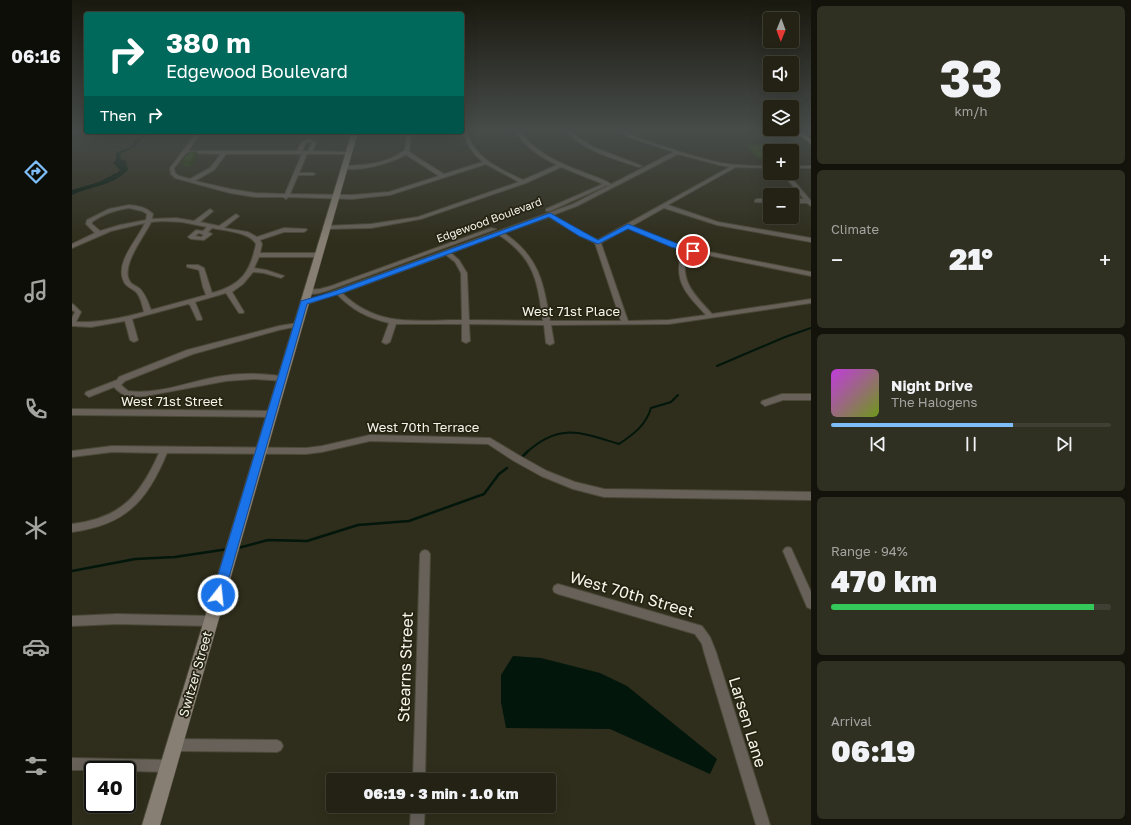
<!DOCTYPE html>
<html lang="en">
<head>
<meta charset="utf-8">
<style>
  body { margin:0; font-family:"Golos Text",sans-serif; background:#2f2f22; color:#f1f3f6; height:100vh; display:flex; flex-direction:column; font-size:15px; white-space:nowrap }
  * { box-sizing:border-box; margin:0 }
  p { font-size:13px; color:#a3a4a0 }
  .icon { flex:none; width:22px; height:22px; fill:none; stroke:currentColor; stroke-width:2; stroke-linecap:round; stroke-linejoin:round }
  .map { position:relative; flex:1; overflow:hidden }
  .details { display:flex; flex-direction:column; gap:6px; padding:6px; background:#13130b; width:320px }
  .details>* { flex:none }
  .guide { position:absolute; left:12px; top:12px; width:380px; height:122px; border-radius:4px; box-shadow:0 4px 16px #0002,0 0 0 1px #403f34; background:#00695c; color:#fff; overflow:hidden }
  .needle { width:26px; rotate:181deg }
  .fabs { position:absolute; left:691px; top:12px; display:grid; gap:8px }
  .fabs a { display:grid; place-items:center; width:36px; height:36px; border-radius:4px; background:#232214; box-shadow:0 4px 16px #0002,0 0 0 1px #403f34; font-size:20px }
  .speed { position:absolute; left:12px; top:761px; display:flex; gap:8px; font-size:20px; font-weight:700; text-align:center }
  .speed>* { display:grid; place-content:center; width:52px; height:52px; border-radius:50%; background:#232214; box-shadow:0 4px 16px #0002,0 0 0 1px #403f34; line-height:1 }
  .speed .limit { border:2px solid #111; border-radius:6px; background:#fff; color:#111 }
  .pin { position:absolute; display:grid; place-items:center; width:34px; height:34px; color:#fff; margin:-17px; border:2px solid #fff; border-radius:50%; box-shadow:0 1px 4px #0007 }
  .me { position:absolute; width:44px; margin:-22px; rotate:16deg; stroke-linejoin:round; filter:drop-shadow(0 0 3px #0008) }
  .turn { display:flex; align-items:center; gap:14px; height:84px; padding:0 16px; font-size:18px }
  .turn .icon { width:52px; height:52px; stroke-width:2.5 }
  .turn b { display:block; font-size:28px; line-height:34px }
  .then { display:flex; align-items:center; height:38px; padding:0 16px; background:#0003; gap:8px; font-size:15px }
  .big { font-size:30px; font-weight:800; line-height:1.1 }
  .details .card { flex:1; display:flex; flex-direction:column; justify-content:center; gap:6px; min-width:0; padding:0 14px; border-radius:6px; background:#2f2f22 }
  .details .dial { align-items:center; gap:0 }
  .dial b { font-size:52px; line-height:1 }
  .song { display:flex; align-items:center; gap:12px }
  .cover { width:48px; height:48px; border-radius:6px; background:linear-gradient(135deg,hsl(290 70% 55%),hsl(80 70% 35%)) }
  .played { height:4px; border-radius:2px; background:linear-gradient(90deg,#7dbef9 65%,#403f34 65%) }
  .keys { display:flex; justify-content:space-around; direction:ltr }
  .heat { display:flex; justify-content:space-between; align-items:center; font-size:22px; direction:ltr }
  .charge { height:6px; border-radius:3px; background:linear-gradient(90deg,#34c759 94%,#403f34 0) }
  .trip { position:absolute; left:254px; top:773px; width:230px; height:40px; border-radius:4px; background:#232214; box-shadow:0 4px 16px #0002,0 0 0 1px #403f34; font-weight:800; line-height:40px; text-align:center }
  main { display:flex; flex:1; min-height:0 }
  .dock { display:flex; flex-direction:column; width:72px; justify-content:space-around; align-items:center; background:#0e0e08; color:#a3a4a0 }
  .dock .icon { width:28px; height:28px }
  .dock .selected { color:#7dbef9 }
  .dock b { font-size:18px; color:#f1f3f6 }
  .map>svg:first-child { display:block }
  .water { fill:#02160c }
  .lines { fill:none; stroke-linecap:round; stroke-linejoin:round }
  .stream-far1 { stroke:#02160c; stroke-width:2 }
  .stream { stroke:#02160c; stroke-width:2.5 }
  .street-casing { stroke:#4b4938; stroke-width:2 }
  .secondary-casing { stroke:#4b4938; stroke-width:1 }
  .street { fill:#67615a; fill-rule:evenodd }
  .secondary { fill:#887f74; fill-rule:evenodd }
  .rail { stroke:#bbbaad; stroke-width:1; stroke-dasharray:5 2.5; stroke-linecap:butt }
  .wall { fill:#2b4210 }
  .shaded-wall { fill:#23360d }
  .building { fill:#324d13; stroke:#23360d }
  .route { fill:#1a73e8; stroke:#114b97 }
  .labels { text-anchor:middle; stroke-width:3.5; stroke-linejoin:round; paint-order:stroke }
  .far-street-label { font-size:11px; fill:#f6f5ea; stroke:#252312 }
  .street-label { font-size:13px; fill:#f6f5ea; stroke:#252312 }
  .near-street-label { font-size:16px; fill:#f6f5ea; stroke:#252312 }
</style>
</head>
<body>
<main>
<nav class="dock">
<b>06:16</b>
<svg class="icon selected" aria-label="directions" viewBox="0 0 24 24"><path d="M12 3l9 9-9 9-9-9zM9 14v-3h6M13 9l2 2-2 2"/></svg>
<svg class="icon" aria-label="music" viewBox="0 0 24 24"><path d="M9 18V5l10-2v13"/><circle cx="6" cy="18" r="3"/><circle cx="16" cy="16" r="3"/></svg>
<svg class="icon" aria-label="phone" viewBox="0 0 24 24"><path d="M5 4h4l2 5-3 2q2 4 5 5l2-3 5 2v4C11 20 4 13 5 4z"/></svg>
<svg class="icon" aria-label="climate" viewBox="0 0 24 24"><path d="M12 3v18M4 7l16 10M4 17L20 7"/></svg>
<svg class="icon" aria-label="car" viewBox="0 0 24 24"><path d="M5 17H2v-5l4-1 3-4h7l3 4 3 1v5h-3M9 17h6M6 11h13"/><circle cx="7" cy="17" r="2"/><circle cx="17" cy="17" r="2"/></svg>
<svg class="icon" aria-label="filters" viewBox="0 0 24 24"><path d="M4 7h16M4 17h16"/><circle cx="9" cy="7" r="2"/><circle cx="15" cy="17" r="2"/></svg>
</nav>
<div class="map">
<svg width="739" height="825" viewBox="0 0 739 825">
  <rect width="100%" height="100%" fill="#2f2d1b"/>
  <g class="water">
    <path d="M74,132h6l-9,6 -8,9 -15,7 1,5 5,2 2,9c-15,16 -37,16 -56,25v-5l27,-8 19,-10 2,-2 -7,-7 3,-3v-7l15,-6 5,-7z"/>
    <path d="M441,656l28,2 59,15 27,13 90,73 -7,15 -100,-45 -104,-1 -5,-26v-27z"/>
  </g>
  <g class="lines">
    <g class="stream-far1">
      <path d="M645,366l68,-29 26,-9"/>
      <path d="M455,452c33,-30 55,-19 92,-8 15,-10 27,-19 32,-36l20,-6 7,-7"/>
    </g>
    <g class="stream">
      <path d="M451,456l5,-5"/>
      <path d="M166,548l30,-8 39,1 51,-16 51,-4 75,-27 15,-20 8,-6"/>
      <path d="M0,571l63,-12 40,-2 53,-8"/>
    </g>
    <defs>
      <g id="street">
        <path d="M391,130h4c2,6 3,12 7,17 11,16 32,25 49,33l34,-15c-16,-8 -34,-19 -42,-35h4c16,23 40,33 66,43 8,3 18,6 26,11l-3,2 -3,-1v1l-55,25h-4v-2l57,-25 -42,-17 -35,16 -105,36 -50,9 -45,1 -2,-1v-2l47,-2 47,-7 101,-35 -33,-18 -96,31 -38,4 -64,-2 -2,2 -3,-2h-28l-25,-4 -55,-15 -4,-4 -1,-6 25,-33 -2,-3h4l2,3 -11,16h109l5,-10 7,-2 7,3 -3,9 36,1 2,1 -2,1h-42l-8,19h14l2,1 -2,1h-15l-8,19 62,1 37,-3 50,-16 -31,-20 -1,-2c-12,8 -52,20 -65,13l2,-1c22,-1 43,-2 61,-16l2,-18h4l-2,19 3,3 32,20 39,-12c-11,-9 -17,-18 -20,-32zM237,142l3,1 -4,8h-6l4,-8zM114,153l35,1 -11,14 -20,11 -11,-3 -4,-3 -1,-5zM154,154h76l-17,40 -30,-1 -25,-4 -35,-8 19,-11z"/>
        <path d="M493,130h4l7,6 17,11 49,19 -4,1c-26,-9 -54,-16 -73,-37z"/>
        <path d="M545,130c7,-1 13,4 19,7 28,10 57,20 85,26 16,3 33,3 49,3v2l-34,-1 -68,38 50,17 93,16v4l-94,-17 -53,-17 -32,18 35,15 27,8 117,23v4l-124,-25c-8,30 6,42 25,63l99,-15v4l-142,21 -118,1 3,18 -4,2 -4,-2 -2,-18 -75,-1 1,17 -4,2 -4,-2v-17h-66l-6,18 -4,2 -4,-2 7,-19c-21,-5 -37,-13 -52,-29l-33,11 -3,-2 272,-99 101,-52 -43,-14zM606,154l41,11 11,2 -132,73 -15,-7 -30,-18 24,-9zM477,217l30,18 16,8 26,78h-71c-7,-40 -11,-64 -46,-88zM556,228l35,15 19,6c-9,33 3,43 24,66l-37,5 -41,1 -27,-78zM427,235c36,24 38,45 44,86l-74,-1 -2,-47 -8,-13 -8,-7zM374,255l9,7 6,11 1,47c-46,0 -84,8 -120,-27z"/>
        <rect x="720" y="166" width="19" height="2"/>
        <path d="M710,173h5l24,28v5l-4,-3h-15v-4h12z"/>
        <path d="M685,199h13v4l-15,-1v-2z"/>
        <path d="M57,205c9,1 17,2 24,9l-1,5 24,-1 18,3 16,-12 3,2 -1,1 -12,10 19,4 17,-12 3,2 -1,1 -14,11 24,4 9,5 27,-9 22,1 1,1 -3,2h-20l-24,8 2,4 -2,9h58l3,2 -3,2h-59l-5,11 12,2 18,6 -3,2 -17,-5 -11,-1 -10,12 -11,8 12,20 -1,1h-4l-13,-20 -31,9 7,17 -1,1h-4l-7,-15 -2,-1 -56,15 6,21 -4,2 -4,-2 -5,-19 -34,6 -19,-1v-8l3,-6 -3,-2v-6l2,1 7,7 -5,10c24,1 46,-4 68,-10 -2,-7 -3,-15 -8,-20 -4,-4 -10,-5 -12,-10 -10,-19 14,-43 21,-59l-34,8 -39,17v-4l23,-11 -9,-9 1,-4 22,-11zM57,208l13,3 5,3 -1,6 -26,5 -20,6 -8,-7v-2c11,-8 23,-12 37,-14zM90,221l20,1 25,5 -4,4 -7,-1 -8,7 3,2 13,1 8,-6 -4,-2 4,-4c13,3 38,4 44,16 -6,29 -15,41 -44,49l-8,-25 -6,-3h-11v2l12,3 4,17 3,8 -55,15c-3,-8 -6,-17 -12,-22 -3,-2 -6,-3 -8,-5 -13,-15 14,-47 20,-61zM127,233l5,2 -3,2 -6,-1z"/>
        <path d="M419,228l5,1 -161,59c-8,3 -23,9 -31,4l3,-2 13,-1 11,-3z"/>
        <path d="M225,323l3,2 -1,1 -20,4 -86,24 -68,27 -4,4 7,6c29,4 60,-9 88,-14 22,-4 44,-4 65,-1l3,1 1,2 -1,2 -30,-2 -28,2 -80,15c-14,1 -22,2 -32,-9l-25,10 -4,-3 1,-2 31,-12 2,-3 68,-27 92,-24z"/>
        <path d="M710,394h29v6h-28l-18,6 -4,-3 1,-2z"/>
        <path d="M0,409l199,2 4,3 -4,3 -199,-2z"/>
        <path d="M298,435l120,3 30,18 27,15 28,11 29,7 207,3v8l-207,-3 -31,-8 -32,-13 -27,-15 -26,-17 -118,-3 -48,11 -16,2 -139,-1c-20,48 -41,72 -95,79v-8c49,-6 68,-28 87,-71l-47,-1 -40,5v-6l40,-5 194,2 16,-2z"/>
        <path d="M716,547l3,1 20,44v17l-4,-2 -24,-56 2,-3z"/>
        <path d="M353,550l3,1 2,3 -5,226h-12l7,-226 2,-3z"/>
        <path d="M486,584l144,42 8,11 6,15 54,173h-14l-52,-173 -2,-8 -7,-10 -137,-40 -4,-2 -1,-3 1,-3z"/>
        <path d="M45,614l94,2 4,1 1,4 -1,4 -4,1 -94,-2 -45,2v-10z"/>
        <path d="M103,739l102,1 4,2 2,4 -2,4 -4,2 -102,-1 -4,-2 -2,-4 2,-4z"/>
        <path d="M0,758l97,2 4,2 2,4 -2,4 -4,2 -42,-1v-1h-55z"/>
        <path d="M339,806h14l-1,19h-14z"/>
      </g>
      <g id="secondary">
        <path d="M721,130h6l12,9v5z"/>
        <path d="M280,132h6l-198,693h-18z"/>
      </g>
    </defs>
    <use href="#street" class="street-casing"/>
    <use href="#secondary" class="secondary-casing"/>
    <use href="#street" class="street"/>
    <use href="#secondary" class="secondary"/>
    <path class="rail" d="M0,134l11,-4"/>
  </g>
  <g class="wall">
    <path d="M678,144l37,2 12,12 -1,2h-6v-9h-22v11h-5l-2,-3h-6l-10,-12 1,-1h2z"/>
    <path d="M126,157l-7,10 -7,-1 -2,-5z"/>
  </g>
  <path class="shaded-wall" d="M125,152l1,5 -7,10 -1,-5z"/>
  <g class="building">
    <path d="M678,144l37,2 12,12h-7v-7h-22v9h-4l-2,-2h-6l-10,-12h3z"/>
    <path d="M117,152h8l-7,10 -8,-1z"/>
  </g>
  <linearGradient id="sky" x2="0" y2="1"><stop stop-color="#1a190f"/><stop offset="0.53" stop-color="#474c4a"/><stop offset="1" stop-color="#474c4a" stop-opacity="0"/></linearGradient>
  <rect width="739" height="245" fill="url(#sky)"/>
  <path class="route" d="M478,213l48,27 30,-16 68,27 -3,2 -22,-6 -43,-18 -30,15 -19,-8 -30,-19 -209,77 -33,10 -83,291 -2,4 -4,2 -4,-2 -2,-4 89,-294 34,-10z"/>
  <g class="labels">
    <g class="far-street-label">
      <text transform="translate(417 220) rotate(-20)" y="4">Edgewood Boulevard</text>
    </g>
    <g class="street-label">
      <text x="499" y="316">West 71st Place</text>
      <text x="100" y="406">West 71st Street</text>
      <text x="351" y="432">West 70th Terrace</text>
      <text transform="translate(123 674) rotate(-74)" y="5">Switzer Street</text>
    </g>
    <g class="near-street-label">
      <text transform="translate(560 594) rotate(16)" y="6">West 70th Street</text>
      <text transform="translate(333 667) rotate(-88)" y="6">Stearns Street</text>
      <text transform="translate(676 722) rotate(73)" y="6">Larsen Lane</text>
    </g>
  </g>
</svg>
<div class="fabs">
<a><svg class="needle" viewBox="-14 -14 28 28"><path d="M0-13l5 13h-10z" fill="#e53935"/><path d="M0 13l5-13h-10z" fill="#a3a4a0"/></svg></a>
<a><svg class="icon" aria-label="sound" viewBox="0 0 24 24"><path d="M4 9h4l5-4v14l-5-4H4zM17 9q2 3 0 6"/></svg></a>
<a><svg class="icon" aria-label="layers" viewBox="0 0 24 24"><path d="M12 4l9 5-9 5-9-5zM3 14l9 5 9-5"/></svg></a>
<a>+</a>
<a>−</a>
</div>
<div class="speed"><div class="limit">40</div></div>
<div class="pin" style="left:621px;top:251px;background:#d93025"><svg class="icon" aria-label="arrive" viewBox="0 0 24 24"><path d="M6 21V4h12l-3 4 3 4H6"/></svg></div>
<svg class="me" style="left:146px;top:595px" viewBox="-20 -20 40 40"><circle r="17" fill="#1a73e8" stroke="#fff" stroke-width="3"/><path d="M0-11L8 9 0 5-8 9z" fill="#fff"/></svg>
<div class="trip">06:19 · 3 min · 1.0 km</div>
<div class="guide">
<div class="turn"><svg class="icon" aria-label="right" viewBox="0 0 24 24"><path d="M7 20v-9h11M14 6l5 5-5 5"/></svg><div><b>380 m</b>Edgewood Boulevard</div></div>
<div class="then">Then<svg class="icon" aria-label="right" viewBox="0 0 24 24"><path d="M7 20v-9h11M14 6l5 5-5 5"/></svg></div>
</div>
</div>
<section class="details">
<div class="card dial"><b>33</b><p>km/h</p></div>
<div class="card"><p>Climate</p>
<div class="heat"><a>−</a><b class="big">21°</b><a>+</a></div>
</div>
<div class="card">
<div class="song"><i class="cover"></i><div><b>Night Drive</b><p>The Halogens</p></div></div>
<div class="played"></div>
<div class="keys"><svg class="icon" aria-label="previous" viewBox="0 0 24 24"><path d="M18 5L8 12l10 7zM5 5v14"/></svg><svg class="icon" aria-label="pause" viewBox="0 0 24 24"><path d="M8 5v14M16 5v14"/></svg><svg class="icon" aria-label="next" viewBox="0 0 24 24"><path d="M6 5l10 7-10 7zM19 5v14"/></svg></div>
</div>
<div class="card"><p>Range · 94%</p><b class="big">470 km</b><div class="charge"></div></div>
<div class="card"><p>Arrival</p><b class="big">06:19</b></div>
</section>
</main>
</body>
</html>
